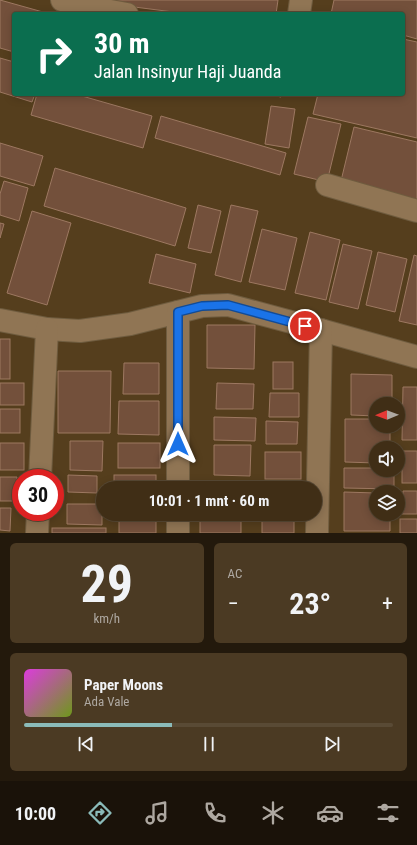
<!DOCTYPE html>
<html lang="id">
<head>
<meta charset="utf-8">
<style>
  body { margin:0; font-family:"Roboto Condensed",sans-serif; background:#4b3a23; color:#f1f3f6; height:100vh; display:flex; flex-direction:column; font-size:15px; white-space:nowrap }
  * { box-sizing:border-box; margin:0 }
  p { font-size:13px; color:#aea8a1 }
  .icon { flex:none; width:22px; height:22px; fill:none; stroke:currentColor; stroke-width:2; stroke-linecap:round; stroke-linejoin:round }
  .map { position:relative; height:533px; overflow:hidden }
  .drawer { display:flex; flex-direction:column; gap:10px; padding:10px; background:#23190c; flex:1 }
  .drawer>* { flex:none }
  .banner { position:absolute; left:12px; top:12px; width:393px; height:84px; border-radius:4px; box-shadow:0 2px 10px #0003,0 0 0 1px #594a35; background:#0b6e4f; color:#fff; overflow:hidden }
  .needle { width:26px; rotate:269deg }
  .fabs { position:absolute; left:369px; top:397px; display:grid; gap:8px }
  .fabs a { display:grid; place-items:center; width:36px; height:36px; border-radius:50%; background:#402e16; box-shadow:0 2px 10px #0003,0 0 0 1px #594a35; font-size:20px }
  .speed { position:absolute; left:12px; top:469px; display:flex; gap:8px; font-size:20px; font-weight:700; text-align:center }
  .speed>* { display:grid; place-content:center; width:52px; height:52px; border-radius:50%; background:#402e16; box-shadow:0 2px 10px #0003,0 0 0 1px #594a35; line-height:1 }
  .speed .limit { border:6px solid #d22; background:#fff; color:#111 }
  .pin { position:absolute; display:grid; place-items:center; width:34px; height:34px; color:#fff; margin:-17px; border:2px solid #fff; border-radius:50%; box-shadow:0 1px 4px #0007 }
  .me { position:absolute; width:44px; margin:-22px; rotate:0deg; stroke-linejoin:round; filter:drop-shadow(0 0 3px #0008) }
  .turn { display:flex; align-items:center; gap:14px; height:84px; padding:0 16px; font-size:18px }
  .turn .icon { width:52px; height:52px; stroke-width:2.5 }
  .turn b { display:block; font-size:28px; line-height:34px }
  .big { font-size:30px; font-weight:700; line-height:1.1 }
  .drawer .widget { flex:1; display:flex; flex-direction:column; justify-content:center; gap:6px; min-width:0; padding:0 14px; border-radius:6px; background:#4b3a23 }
  .drawer .dial { align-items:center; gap:0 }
  .dial b { font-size:52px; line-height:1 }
  .song { display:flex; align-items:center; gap:12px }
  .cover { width:48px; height:48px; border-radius:6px; background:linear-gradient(135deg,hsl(300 70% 55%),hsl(80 70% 35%)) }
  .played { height:4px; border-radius:2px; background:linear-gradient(90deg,#8bbbb9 40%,#594a35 40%) }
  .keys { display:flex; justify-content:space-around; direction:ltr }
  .heat { display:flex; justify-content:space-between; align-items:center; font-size:22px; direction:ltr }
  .drawer .tiles { flex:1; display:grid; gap:10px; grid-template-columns:1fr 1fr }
  .widget:last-child { grid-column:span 2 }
  .trip { position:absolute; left:96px; top:481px; width:226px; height:40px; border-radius:20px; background:#402e16; box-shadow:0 2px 10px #0003,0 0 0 1px #594a35; font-weight:700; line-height:40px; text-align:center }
  .tabs { display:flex; height:64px; justify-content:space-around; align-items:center; background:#1a1209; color:#aea8a1 }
  .tabs .icon { width:28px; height:28px }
  .tabs .active { color:#8bbbb9 }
  .tabs b { font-size:18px; color:#f1f3f6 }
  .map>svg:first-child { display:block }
  .building { fill:#73503b; stroke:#9d7861 }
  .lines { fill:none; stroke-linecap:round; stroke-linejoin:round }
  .minor-casing { stroke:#6f5c3f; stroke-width:24 }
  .minor { stroke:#907554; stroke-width:22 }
  .route-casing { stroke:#114b97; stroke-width:10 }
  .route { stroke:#1a73e8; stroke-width:7 }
</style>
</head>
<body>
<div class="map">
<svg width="417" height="533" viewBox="0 0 417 533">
  <rect width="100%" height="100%" fill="#553e1d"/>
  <g class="building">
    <path d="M0,0l50,14h-36v38l-14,-4z"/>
    <path d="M111,0h167l-2,14h-87l-78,-10z"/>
    <path d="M334,0h83v39l-14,-4v-21h-72z"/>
    <path d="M403,39l14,3v96l-104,-24 5,-20h85z"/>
    <path d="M0,58l14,4v32h21l-3,8 -32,-10z"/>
    <path d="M37,94h38l77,22 -9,32 -112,-33z"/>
    <path d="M267,94h15l-1,3z"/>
    <path d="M271,106l24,3 -6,39 -24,-4z"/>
    <path d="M161,116l125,37 -6,22 -125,-37z"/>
    <path d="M308,117l33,7 -14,58 -33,-8z"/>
    <path d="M354,127l63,15v61l-77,-18z"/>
    <path d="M0,143l43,13 -9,30 -34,-10z"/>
    <path d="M55,168l131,40 -11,38 -131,-40z"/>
    <path d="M4,181l24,7 -9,33 -19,-6v-21z"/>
    <path d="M198,205l23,6 -10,42 -23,-5z"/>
    <path d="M231,205l27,6 -17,71 -26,-7z"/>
    <path d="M32,211l39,12 -24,82 -40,-12z"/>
    <path d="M0,223l4,1 -4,14z"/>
    <path d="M262,229l35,9 -12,52 -36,-8z"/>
    <path d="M310,232l30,8 -14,60 -31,-7z"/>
    <path d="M343,244l29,7 -14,58 -29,-7z"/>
    <path d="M378,252l29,7 -12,53 -29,-7z"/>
    <path d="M156,254l40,10 -6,29 -41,-10z"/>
    <path d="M414,255l3,1v69l-18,-4z"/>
    <path d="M207,325h48l-1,44 -47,-1z"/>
    <rect x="0" y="339" width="10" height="40"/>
    <rect x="273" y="362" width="20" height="27"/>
    <path d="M124,363h35v31h-36z"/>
    <path d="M58,371h53l-1,62h-52z"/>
    <path d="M351,374l41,1v29h-16v12l-25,-1z"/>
    <rect x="0" y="383" width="24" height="22"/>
    <path d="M217,383l37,1 -1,25h-37z"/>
    <path d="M403,387h14v53h-15z"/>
    <path d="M270,393h29v24h-30z"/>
    <path d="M119,401h40v34l-41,-1z"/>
    <rect x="0" y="409" width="20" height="24"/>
    <path d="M214,417l42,1 -1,23 -41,-1z"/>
    <path d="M345,419h31v7h14v22h-14v15l-31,-1z"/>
    <path d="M266,421l32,1 -1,22h-31z"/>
    <path d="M70,441h33l-1,30 -32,-1z"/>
    <rect x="0" y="443" width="24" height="27"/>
    <rect x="118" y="443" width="42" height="25"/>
    <path d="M214,445h37l-1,31 -36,-1z"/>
    <rect x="402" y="451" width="15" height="32"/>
    <rect x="265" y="452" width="36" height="27"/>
    <path d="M344,468h32v2h18v19l-50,-1z"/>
    <path d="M68,475l29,1v17l-29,-1z"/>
    <rect x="114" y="475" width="42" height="13"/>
    <path d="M0,477h17l-1,24h-16z"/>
    <rect x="207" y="483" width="34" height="5"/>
    <path d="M263,484l37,1v3h-37z"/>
    <path d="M403,491h14v23h-15z"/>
    <path d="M344,492l32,1v21h14v17h-46z"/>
    <path d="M67,504h35v21l-35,-1z"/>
    <path d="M0,508h11l-1,23 -10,-1z"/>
    <path d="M119,514l37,1v18h-37z"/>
    <rect x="200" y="514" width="41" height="19"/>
    <rect x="262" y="514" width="38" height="3"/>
    <rect x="400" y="519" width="17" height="14"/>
    <rect x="262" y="521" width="32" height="12"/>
    <rect x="52" y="528" width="54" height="5"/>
  </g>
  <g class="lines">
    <defs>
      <g id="minor">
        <path d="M62,0l37,9 28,5"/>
        <path d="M299,14l2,-14"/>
        <path d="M327,185l90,26"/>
        <path d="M0,320l47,9 33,2 50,-7 72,-18 26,-1 93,25 96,27"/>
        <path d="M40,478l7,-149"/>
        <path d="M178,488v-176"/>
        <path d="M37,533l1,-21"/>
        <path d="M178,533v-19"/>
        <path d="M317,533l4,-203"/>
      </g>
    </defs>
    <use href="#minor" class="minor-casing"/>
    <use href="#minor" class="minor"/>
  </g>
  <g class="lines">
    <defs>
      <path id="route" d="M178,444v-132l24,-6 26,-1 77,21"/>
    </defs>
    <use href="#route" class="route-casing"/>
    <use href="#route" class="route"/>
  </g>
</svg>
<div class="fabs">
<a><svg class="needle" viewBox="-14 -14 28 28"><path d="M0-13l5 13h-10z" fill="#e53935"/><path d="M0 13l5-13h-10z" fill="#aea8a1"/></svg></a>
<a><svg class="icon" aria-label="sound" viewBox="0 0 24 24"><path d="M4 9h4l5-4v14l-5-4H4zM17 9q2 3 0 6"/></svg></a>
<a><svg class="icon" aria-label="layers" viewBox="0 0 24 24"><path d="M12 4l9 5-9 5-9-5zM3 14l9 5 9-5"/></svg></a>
</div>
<div class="speed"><div class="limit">30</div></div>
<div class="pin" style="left:305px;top:326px;background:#d93025"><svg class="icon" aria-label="arrive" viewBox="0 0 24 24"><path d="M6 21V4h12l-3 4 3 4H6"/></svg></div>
<svg class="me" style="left:178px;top:444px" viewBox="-20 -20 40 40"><path d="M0-17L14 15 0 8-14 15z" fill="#1a73e8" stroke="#fff" stroke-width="4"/></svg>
<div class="trip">10:01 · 1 mnt · 60 m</div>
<div class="banner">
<div class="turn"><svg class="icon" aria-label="right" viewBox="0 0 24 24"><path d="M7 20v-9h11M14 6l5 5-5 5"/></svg><div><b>30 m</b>Jalan Insinyur Haji Juanda</div></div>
</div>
</div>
<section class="drawer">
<div class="tiles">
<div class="widget dial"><b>29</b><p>km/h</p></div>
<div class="widget"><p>AC</p>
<div class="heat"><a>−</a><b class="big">23°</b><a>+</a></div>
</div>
<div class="widget">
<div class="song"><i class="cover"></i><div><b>Paper Moons</b><p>Ada Vale</p></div></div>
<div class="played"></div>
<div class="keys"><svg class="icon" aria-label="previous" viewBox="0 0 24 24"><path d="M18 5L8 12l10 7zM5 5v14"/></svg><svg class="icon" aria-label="pause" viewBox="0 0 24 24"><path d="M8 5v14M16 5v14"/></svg><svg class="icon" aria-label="next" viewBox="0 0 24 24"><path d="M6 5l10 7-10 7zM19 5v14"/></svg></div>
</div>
</div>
</section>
<nav class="tabs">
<b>10:00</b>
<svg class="icon active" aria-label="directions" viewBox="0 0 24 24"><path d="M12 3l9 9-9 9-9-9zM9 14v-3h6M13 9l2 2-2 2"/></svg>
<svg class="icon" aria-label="music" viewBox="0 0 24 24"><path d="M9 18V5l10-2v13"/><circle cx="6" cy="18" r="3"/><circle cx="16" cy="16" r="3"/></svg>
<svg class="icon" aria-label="phone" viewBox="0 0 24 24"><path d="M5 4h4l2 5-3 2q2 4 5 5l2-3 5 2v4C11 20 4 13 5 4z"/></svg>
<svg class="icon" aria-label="climate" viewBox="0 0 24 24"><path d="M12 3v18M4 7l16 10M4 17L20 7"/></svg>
<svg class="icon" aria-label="car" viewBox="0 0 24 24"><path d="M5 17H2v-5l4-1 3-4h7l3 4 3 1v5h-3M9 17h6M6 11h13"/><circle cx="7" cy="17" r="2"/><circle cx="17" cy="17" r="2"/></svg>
<svg class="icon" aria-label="filters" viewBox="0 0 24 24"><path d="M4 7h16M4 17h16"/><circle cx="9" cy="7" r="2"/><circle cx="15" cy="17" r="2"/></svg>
</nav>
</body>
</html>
